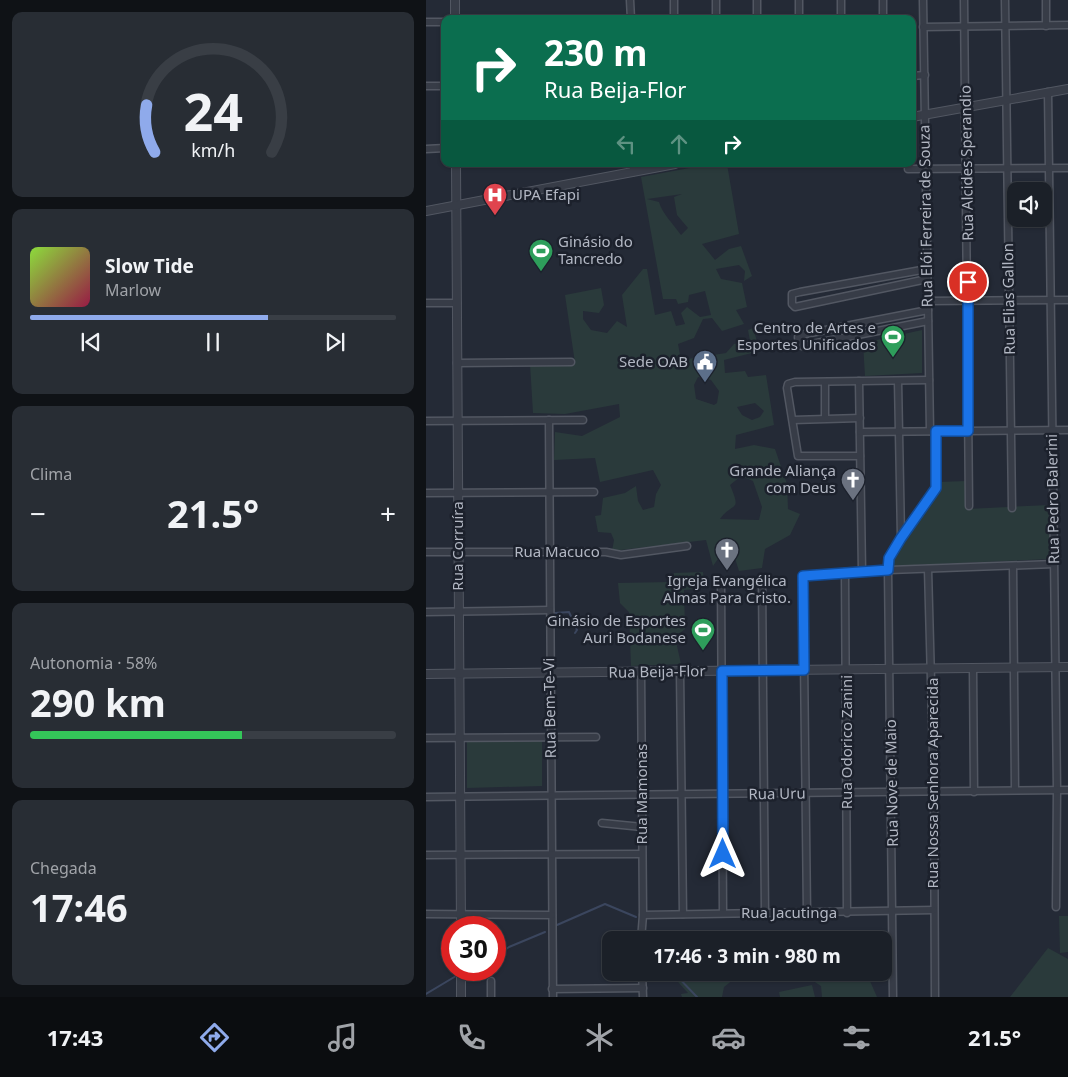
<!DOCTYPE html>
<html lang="pt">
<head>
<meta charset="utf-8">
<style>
  body { margin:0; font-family:"Noto Sans",sans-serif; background:#282d34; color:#f1f3f6; height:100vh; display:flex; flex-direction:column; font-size:19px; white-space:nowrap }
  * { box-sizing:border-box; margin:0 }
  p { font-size:16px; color:#a0a3a8 }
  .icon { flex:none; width:28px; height:28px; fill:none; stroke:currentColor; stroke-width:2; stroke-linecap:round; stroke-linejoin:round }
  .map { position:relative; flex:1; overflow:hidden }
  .details { display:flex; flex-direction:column; gap:12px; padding:12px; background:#0f1216; width:426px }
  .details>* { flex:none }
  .hud { position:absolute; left:15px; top:15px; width:475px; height:152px; border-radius:10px; box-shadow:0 1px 4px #0004,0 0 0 1px #393e45; background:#0b6e4f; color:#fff; overflow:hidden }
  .buttons { position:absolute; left:581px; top:182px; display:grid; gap:10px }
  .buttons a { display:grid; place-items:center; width:45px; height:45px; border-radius:10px; background:#1b2028; box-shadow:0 1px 4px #0004,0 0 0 1px #393e45; font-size:25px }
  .speed { position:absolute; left:15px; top:916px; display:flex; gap:10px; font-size:25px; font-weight:700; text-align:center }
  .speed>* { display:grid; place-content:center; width:65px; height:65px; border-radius:50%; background:#1b2028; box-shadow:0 1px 4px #0004,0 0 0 1px #393e45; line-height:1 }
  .speed .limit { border:8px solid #d22; background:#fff; color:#111 }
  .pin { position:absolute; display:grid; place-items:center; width:42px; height:42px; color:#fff; margin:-21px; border:2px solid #fff; border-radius:50%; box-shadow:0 1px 5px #0007 }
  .me { position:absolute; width:55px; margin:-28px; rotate:0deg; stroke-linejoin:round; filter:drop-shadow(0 0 4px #0008) }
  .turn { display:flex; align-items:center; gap:18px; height:105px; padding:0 20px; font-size:22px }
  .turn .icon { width:65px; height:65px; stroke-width:2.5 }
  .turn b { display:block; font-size:35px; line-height:42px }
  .lanes { display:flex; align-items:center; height:48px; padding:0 20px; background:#0003; justify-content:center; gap:25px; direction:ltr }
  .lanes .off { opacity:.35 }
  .big { font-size:38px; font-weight:700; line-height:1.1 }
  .details .tile { flex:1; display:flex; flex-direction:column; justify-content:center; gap:8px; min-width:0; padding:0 18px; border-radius:10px; background:#282d34 }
  .details .dial { align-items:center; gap:0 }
  .dial svg { height:130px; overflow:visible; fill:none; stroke:#393e45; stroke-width:7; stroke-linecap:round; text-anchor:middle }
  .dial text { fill:#f1f3f6; stroke:none }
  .song { display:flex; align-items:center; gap:15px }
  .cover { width:60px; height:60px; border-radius:8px; background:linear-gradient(135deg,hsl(90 70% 55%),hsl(340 70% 35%)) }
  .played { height:5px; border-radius:2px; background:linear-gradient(90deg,#8faaeb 65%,#393e45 65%) }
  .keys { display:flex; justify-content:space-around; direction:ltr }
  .heat { display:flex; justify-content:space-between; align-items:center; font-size:28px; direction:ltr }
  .charge { height:8px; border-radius:4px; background:linear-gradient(90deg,#34c759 58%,#393e45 0) }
  .trip { position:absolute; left:176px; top:931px; width:290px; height:50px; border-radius:10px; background:#1b2028; box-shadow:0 1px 4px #0004,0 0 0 1px #393e45; font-weight:700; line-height:50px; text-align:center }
  .tab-bar { display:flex; height:80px; justify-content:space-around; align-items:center; background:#0b0d10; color:#a0a3a8 }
  .tab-bar .icon { width:35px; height:35px }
  .tab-bar .current { color:#8faaeb }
  .tab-bar b { font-size:22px; color:#f1f3f6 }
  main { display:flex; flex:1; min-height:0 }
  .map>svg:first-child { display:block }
  .green { fill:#2a3a3b; fill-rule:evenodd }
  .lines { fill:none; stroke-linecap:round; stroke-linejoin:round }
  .stream { stroke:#3b465e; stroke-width:2 }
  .minor-casing { stroke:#525762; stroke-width:9 }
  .tertiary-casing { stroke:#525762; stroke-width:10 }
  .minor { stroke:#373c47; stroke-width:6 }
  .tertiary { stroke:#373c47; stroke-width:8 }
  .route-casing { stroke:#114b97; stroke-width:12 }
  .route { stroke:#1a73e8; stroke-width:9 }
  .labels { text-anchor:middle; stroke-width:5; stroke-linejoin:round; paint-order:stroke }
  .street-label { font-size:15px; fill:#b2b7c3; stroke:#1c212c }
  .poi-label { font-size:15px; fill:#b2b7c3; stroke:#1c212c; text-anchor:end }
</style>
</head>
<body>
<main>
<section class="details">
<div class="tile dial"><svg viewBox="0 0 100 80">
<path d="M14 69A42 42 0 1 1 86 69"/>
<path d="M14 69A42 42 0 0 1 9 40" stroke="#8faaeb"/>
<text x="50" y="56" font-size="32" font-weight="700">24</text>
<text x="50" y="72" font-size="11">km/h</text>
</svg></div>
<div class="tile">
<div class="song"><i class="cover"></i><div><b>Slow Tide</b><p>Marlow</p></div></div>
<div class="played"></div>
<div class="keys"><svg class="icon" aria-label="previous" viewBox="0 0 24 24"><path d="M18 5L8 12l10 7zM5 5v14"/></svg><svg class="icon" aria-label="pause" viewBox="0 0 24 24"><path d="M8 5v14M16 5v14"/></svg><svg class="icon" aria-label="next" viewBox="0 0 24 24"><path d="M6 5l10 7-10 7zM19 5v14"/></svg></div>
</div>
<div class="tile"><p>Clima</p>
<div class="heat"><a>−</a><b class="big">21.5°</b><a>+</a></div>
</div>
<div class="tile"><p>Autonomia · 58%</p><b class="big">290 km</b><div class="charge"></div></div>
<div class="tile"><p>Chegada</p><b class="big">17:46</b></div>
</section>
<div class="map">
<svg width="642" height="997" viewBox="0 0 642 997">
  <rect width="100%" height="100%" fill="#242a36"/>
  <g class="green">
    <path d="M285,164h16l12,70 -37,10 13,16 14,-11 12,-3 11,30 -8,5 1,-10 -6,-6 -23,4 5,10 21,4 5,24 -11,3 8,14 -22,7 -10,-13 -9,1 -9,19 -16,6 3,16 45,-7 8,-9 4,-1 4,3h9l-3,-16 5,-2 7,23 -36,9 1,13 20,-2 3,6 18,-2 8,50 -38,10 -1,14 19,-4 21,4 12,35 1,25 12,5 -10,21 -25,14 -3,19 -23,3 -6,-19 -11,1 -9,13 -7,-26 -94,11 2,-11 -3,-7 -13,-1 -3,-16 6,-1 2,-17 22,-5 11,-7 2,15 5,9 11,-3 2,-13 5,-9 -8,-15 -53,12 -5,-24 -41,2 1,-28 27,4 38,-19 -1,-13 -54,10 -32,-1 -3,-49 31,2 14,-3 -10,-68 36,-7 3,17 -5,8 -16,-2v8l8,11 16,3 10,-12 10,6 -5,-32 21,-26h4l8,46 16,-4 5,15 9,-2 -4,-11 6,-6 13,10 11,-2 -6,-24 -16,4 -1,7 -10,2 -2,-5h-13l-22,-122zM256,194l-8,3 3,18 11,13 -7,7c-7,-10 -19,-22 -22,-33l-12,-3zM272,377l13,3 8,11 -2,12 -3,2 -18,-6 -2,-14zM329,403l9,8 -4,6 -8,3 -10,-5 -5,-8zM315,476l12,5 9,26 -3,13 -39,-1c13,-18 22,-6 10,-34z"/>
    <path d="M496,330v43l-57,3 -2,-33z"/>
    <path d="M540,481l1,28 82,-4 2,54 -160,7 -1,-4 49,-76v-4z"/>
    <path d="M277,572l2,16 -21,2 1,39 -10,8 6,27 -50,2 -2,-54 -9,-9 -2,-20 53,-1 3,-9z"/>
    <path d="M116,741v45l-75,2v-46z"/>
    <path d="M633,916h9v36l-8,1z"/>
    <path d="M421,930v10h-42l-4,-3z"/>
    <path d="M622,948l20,11v38h-58z"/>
    <path d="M244,973h62l2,6 -10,8 -2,10h-40l-1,-3 7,-1z"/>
    <path d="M375,973h60l9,8 7,16h-55l-1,-11z"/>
    <path d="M386,985l3,12h-35l-1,-5z"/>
  </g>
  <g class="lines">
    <g class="stream">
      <path d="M129,613l14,-1 8,18 -2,3"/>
      <path d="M131,925l48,-21 31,13"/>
      <path d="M218,931l4,9"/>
      <path d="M69,957l14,-10 36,-15"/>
      <path d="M40,972l4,-2"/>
      <path d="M247,972l24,25"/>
      <path d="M0,994l30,-18"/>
    </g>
    <defs>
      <g id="minor">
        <path d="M204,0l1,19"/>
        <path d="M248,0v19"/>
        <path d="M290,0v19"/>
        <path d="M331,0v19"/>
        <path d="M373,0v19"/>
        <path d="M415,0v19"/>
        <path d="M457,0v19"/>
        <path d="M497,0l7,431"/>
        <path d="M538,0l5,506"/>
        <path d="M579,0l7,508"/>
        <path d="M620,0v26"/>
        <path d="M0,22h19"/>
        <path d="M497,27l145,-2"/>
        <path d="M486,76l13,-1"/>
        <path d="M0,86h19"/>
        <path d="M622,92l9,698 -1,117"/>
        <path d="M0,149l19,-1"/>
        <path d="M482,169l160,-1"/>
        <path d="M207,172v-8"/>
        <path d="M501,269l-127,23 -8,2v10l3,3 132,-28"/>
        <path d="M502,301l140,-1"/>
        <path d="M0,303h31"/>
        <path d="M502,310l-128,25 -2,2 1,8 3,1 126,-25"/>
        <path d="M31,363l114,-1"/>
        <path d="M433,381l3,190"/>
        <path d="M472,381l3,156"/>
        <path d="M399,383v35"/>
        <path d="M123,420l4,577"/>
        <path d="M367,420l67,-2"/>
        <path d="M0,421l157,-1"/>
        <path d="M434,432l208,-2"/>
        <path d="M434,456h-62l-11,-68 1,-4 7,-2 134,-2"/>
        <path d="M0,493l168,-1"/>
        <path d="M0,552h180l15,3 66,-9"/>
        <path d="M587,566l2,224"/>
        <path d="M502,569l6,223 1,205"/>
        <path d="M419,572l2,341"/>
        <path d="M336,580l3,333"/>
        <path d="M295,582l2,331"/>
        <path d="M0,612l124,-2"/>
        <path d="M547,668l1,124"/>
        <path d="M254,672l3,242"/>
        <path d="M0,738l170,-1"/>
        <path d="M0,797l642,-7"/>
        <path d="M176,823l40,4"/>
        <path d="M0,855l216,-1"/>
        <path d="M381,913l-4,-337 59,-5 192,-7"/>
        <path d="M0,914l126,1"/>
        <path d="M217,915l291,-5"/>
        <path d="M215,940l2,-25 -2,-243"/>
        <path d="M216,972l1,25"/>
        <path d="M126,989l91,-1"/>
        <path d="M65,997v-16"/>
        <path d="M467,997l-5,-427 1,-12 12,-20 35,-50v-57"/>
      </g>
      <g id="tertiary">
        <path d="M29,0v19"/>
        <path d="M486,117l156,-28"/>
        <path d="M30,164l5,764"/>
        <path d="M0,211l249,-47"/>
        <path d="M0,674l642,-7"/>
        <path d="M35,970v27"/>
      </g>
    </defs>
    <use href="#minor" class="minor-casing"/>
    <use href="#tertiary" class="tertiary-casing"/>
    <use href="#minor" class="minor"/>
    <use href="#tertiary" class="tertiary"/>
  </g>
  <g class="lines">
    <defs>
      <path id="route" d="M297,854l-1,-183 82,-1 -1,-94 85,-6 1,-12 12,-20 35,-50v-57h32v-149"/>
    </defs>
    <use href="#route" class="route-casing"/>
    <use href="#route" class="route"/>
  </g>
  <defs>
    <symbol id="hospital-pin" viewBox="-11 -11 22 30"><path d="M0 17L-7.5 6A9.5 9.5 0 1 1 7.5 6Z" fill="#e0444e" stroke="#1c212c"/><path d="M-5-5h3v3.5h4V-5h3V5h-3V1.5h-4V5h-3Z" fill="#fff"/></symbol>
    <symbol id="stadium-pin" viewBox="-11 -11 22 30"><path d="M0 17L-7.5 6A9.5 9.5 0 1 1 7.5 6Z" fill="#2e9e5b" stroke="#1c212c"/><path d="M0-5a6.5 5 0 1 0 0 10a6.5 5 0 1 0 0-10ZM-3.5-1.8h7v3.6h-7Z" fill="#fff"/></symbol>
    <symbol id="civic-pin" viewBox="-11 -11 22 30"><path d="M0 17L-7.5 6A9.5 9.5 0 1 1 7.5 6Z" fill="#5c6f8a" stroke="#1c212c"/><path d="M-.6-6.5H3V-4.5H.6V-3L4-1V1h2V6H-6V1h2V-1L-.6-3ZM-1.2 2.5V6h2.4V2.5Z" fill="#fff"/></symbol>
    <symbol id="church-pin" viewBox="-11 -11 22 30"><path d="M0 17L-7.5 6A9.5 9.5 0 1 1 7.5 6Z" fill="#6b7280" stroke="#1c212c"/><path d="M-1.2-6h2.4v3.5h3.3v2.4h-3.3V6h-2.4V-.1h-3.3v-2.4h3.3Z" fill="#fff"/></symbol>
  </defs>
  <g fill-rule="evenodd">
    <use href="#hospital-pin" x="55" y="181" width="28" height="38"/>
    <use href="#stadium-pin" x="101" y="237" width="28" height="38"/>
    <use href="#stadium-pin" x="453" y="323" width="28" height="38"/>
    <use href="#civic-pin" x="265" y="348" width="28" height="38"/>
    <use href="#church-pin" x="413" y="466" width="28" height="38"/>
    <use href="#church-pin" x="287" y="536" width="28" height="38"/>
    <use href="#stadium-pin" x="263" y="616" width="28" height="38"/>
  </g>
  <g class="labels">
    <g class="street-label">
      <text transform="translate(541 163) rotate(-91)" y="5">Rua Alcides Sperandio</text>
      <text transform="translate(500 216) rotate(-91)" y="5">Rua Elói Ferreira de Souza</text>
      <text transform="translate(583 299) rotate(-91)" y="5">Rua Elias Gallon</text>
      <text transform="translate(627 499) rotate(-91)" y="5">Rua Pedro Balerini</text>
      <text transform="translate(32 546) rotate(-90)" y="5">Rua Corruíra</text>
      <text x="131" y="557">Rua Macuco</text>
      <text transform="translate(231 672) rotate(-1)" y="5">Rua Beija-Flor</text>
      <text transform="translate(124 708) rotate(-91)" y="5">Rua Bem-Te-Vi</text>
      <text transform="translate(421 742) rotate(-90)" y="5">Rua Odorico Zanini</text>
      <text transform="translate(466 783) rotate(-91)" y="5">Rua Nove de Maio</text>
      <text transform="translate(507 783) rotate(-90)" y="5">Rua Nossa Senhora Aparecida</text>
      <text transform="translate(216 794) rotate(-90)" y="5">Rua Mamonas</text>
      <text transform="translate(351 794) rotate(-1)" y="5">Rua Uru</text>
      <text x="363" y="918">Rua Jacutinga</text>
    </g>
    <g class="poi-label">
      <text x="86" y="200" text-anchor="start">UPA Efapi</text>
      <text x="132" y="247" text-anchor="start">Ginásio do<tspan x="132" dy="17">Tancredo</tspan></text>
      <text x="450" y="333">Centro de Artes e<tspan x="450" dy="17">Esportes Unificados</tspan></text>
      <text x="262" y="367">Sede OAB</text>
      <text x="410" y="476">Grande Aliança<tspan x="410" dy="17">com Deus</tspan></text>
      <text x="301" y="586" text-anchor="middle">Igreja Evangélica<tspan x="301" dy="17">Almas Para Cristo.</tspan></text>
      <text x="260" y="626">Ginásio de Esportes<tspan x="260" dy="17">Auri Bodanese</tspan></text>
    </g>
  </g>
</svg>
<div class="buttons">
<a><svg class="icon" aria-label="sound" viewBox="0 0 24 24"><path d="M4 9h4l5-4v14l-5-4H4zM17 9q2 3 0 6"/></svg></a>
</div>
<div class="speed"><div class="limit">30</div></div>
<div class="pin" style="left:542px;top:282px;background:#d93025"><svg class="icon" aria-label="arrive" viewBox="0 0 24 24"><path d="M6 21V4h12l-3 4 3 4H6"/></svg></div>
<svg class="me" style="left:297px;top:854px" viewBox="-20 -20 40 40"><path d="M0-17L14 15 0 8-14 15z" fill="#1a73e8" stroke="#fff" stroke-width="4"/></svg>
<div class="trip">17:46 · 3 min · 980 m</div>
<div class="hud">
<div class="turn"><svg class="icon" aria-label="right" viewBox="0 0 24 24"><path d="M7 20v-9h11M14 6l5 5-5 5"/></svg><div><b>230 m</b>Rua Beija-Flor</div></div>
<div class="lanes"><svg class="icon off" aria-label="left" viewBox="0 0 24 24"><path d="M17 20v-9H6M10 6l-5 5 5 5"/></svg><svg class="icon off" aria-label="ahead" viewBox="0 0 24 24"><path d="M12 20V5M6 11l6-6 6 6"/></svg><svg class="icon" aria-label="right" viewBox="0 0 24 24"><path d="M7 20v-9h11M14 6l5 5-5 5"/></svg></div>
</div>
</div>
</main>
<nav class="tab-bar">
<b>17:43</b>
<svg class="icon current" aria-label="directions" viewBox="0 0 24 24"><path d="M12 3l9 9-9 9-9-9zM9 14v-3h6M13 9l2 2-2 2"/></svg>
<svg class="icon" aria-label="music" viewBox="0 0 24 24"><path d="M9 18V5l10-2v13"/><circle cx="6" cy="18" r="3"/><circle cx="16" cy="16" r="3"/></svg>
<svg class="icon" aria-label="phone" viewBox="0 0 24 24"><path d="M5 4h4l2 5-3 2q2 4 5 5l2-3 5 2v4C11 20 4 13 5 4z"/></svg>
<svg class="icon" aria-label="climate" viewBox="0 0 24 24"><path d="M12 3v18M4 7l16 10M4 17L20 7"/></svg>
<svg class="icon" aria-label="car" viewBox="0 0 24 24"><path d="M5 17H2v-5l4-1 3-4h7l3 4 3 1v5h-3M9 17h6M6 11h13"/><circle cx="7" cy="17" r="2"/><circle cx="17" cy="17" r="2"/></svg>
<svg class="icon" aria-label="filters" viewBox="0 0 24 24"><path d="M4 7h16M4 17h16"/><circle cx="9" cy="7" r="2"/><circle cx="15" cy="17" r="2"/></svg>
<b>21.5°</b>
</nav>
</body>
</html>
